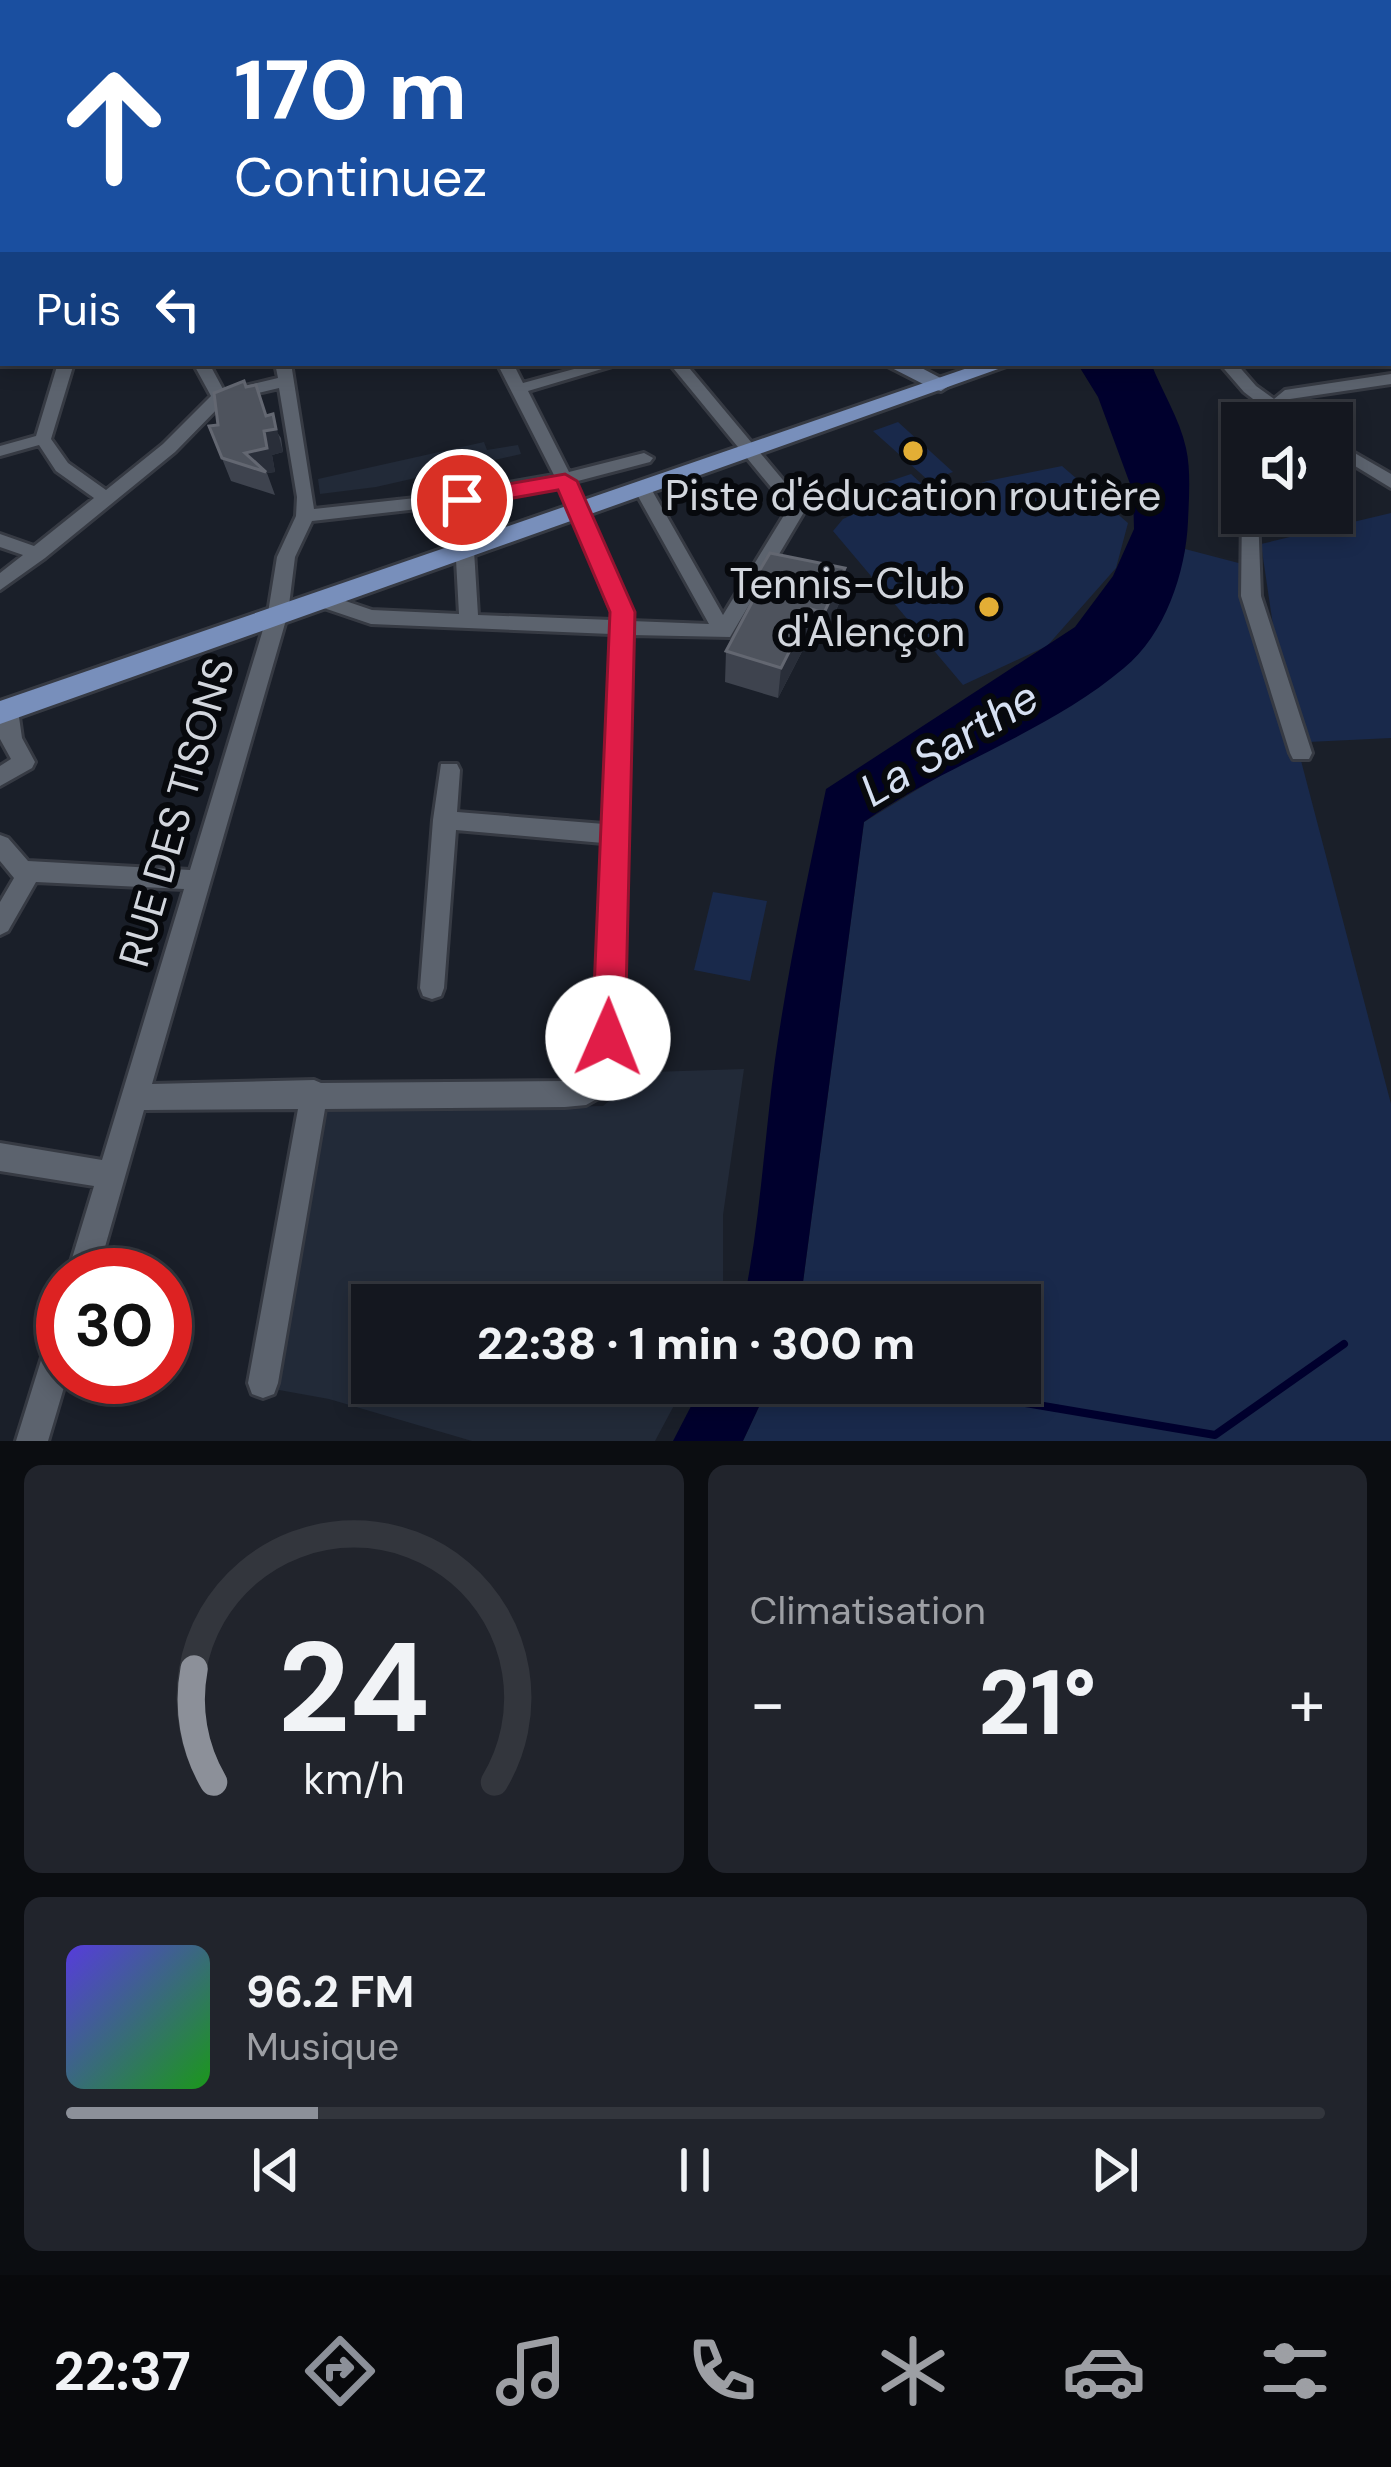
<!DOCTYPE html>
<html lang="fr">
<head>
<meta charset="utf-8">
<style>
  body { margin:0; font-family:"DM Sans",sans-serif; background:#21242c; color:#f1f3f6; height:100vh; display:flex; flex-direction:column; font-size:45px; white-space:nowrap }
  * { box-sizing:border-box; margin:0 }
  p { font-size:39px; color:#9d9fa4 }
  .icon { flex:none; width:66px; height:66px; fill:none; stroke:currentColor; stroke-width:2; stroke-linecap:round; stroke-linejoin:round }
  .map { position:relative; height:1441px; overflow:hidden }
  .details { display:flex; flex-direction:column; gap:24px; padding:24px; background:#0b0d11; flex:1 }
  .details>* { flex:none }
  .top-card { position:absolute; left:0px; top:0px; width:1392px; height:366px; box-shadow:0 6px 18px #0003,0 0 0 3px #33363d; background:#1a4fa0; color:#fff; overflow:hidden }
  .tools { position:absolute; left:1221px; top:402px; display:grid; gap:24px }
  .tools a { display:grid; place-items:center; width:132px; height:132px; border-radius:0px; background:#14171f; box-shadow:0 6px 18px #0003,0 0 0 3px #33363d; font-size:60px }
  .speed { position:absolute; left:36px; top:1248px; display:flex; gap:24px; font-size:60px; font-weight:700; text-align:center }
  .speed>* { display:grid; place-content:center; width:156px; height:156px; border-radius:50%; background:#14171f; box-shadow:0 6px 18px #0003,0 0 0 3px #33363d; line-height:1 }
  .speed .limit { border:18px solid #d22; background:#fff; color:#111 }
  .pin { position:absolute; display:grid; place-items:center; width:102px; height:102px; color:#fff; margin:-51px; border:6px solid #fff; border-radius:50%; box-shadow:0 3px 12px #0007 }
  .me { position:absolute; width:132px; margin:-66px; rotate:1deg; stroke-linejoin:round; filter:drop-shadow(0 0 9px #0008) }
  .turn { display:flex; align-items:center; gap:42px; height:252px; padding:0 36px; font-size:54px }
  .turn .icon { width:156px; height:156px; stroke-width:2.5 }
  .turn b { display:block; font-size:84px; line-height:102px }
  .then { display:flex; align-items:center; height:114px; padding:0 36px; background:#0003; gap:24px; font-size:45px }
  .big { font-size:90px; font-weight:800; line-height:1.1 }
  .details .tile { flex:1; display:flex; flex-direction:column; justify-content:center; gap:18px; min-width:0; padding:0 42px; border-radius:18px; background:#21242c }
  .details .dial { align-items:center; gap:0 }
  .dial svg { height:312px; overflow:visible; fill:none; stroke:#33363d; stroke-width:7; stroke-linecap:round; text-anchor:middle }
  .dial text { fill:#f1f3f6; stroke:none }
  .song { display:flex; align-items:center; gap:36px }
  .cover { width:144px; height:144px; border-radius:18px; background:linear-gradient(135deg,hsl(250 70% 55%),hsl(120 70% 35%)) }
  .played { height:12px; border-radius:6px; background:linear-gradient(90deg,#8c9099 20%,#33363d 20%) }
  .keys { display:flex; justify-content:space-around; direction:ltr }
  .heat { display:flex; justify-content:space-between; align-items:center; font-size:66px; direction:ltr }
  .details .tiles { flex:1; display:grid; gap:24px; grid-template-columns:1fr 1fr }
  .tile:last-child { grid-column:span 2 }
  .trip { position:absolute; left:351px; top:1284px; width:690px; height:120px; border-radius:0px; background:#14171f; box-shadow:0 6px 18px #0003,0 0 0 3px #33363d; font-weight:800; line-height:120px; text-align:center }
  .tabs { display:flex; height:192px; justify-content:space-around; align-items:center; background:#08090c; color:#9d9fa4 }
  .tabs .icon { width:84px; height:84px }
  .tabs .current { color:#8c9099 }
  .tabs b { font-size:54px; color:#f1f3f6 }
  .map>svg:first-child { display:block }
  .built { fill:#222a38 }
  .green { fill:#19294b }
  .water { fill:#00002d }
  .lines { fill:none; stroke-linecap:round; stroke-linejoin:round }
  .stream { stroke:#00002d; stroke-width:8 }
  .street-casing { stroke:#363a43; stroke-width:6 }
  .secondary-casing { stroke:#363a43; stroke-width:6 }
  .primary-casing { stroke:#363a43; stroke-width:6 }
  .street { fill:#5c636e; fill-rule:evenodd }
  .secondary { fill:#6a7994; fill-rule:evenodd }
  .primary { fill:#788fbb; fill-rule:evenodd }
  .wall { fill:#3e434e }
  .shaded-wall { fill:#292e39 }
  .building { fill:#4e535d; stroke:#636771; stroke-width:3 }
  .route { fill:#e11d48; stroke:#92132f; stroke-width:3 }
  .poi-dot { fill:#e3ae35; stroke:#07090d; stroke-width:4.5 }
  .labels { text-anchor:middle; stroke-width:12; stroke-linejoin:round; paint-order:stroke }
  .poi-label { font-size:42px; fill:#d2d6dd; stroke:#07090d }
  .street-label { font-size:42px; fill:#d2d6dd; stroke:#07090d }
  .water-label { font-size:45px; font-style:italic; fill:#d6e0f2; stroke:#07090d }
</style>
</head>
<body>
<div class="map">
<svg width="1391" height="1441" viewBox="0 0 1391 1441">
  <rect width="100%" height="100%" fill="#1a1f29"/>
  <g class="built">
    <path d="M484,442l3,8 31,-5 3,9 -145,33 -56,7 -2,-15z"/>
    <path d="M744,1069l-21,146v90h-351v78h314l-31,58h-183l-143,-42 -61,-11 53,-277 282,-5 17,-14v-19z"/>
  </g>
  <g class="green">
    <path d="M898,422l55,50 -24,9 -56,-50z"/>
    <path d="M1062,466l66,57 -12,45 -69,78 -84,39 -130,-154 10,-12 52,-24 -11,-12 27,-9 27,25 49,-18z"/>
    <path d="M1391,513v225l-83,4 -33,-103 -14,-95z"/>
    <path d="M1185,549l65,17 141,538v337h-648l27,-58h250v-78h-220l64,-483 271,-165c27,-31 41,-68 50,-108z"/>
    <path d="M713,892l54,9 -17,80 -56,-11z"/>
  </g>
  <g class="water">
    <path d="M1077,363h74c10,27 29,56 35,85 5,22 3,50 2,73 -2,51 -23,114 -64,147 -77,65 -178,96 -260,154l-64,483h-57c17,-81 21,-163 32,-245 13,-92 32,-180 51,-271l249,-162 38,-51 21,-47 -1,-37 -35,-95z"/>
    <path d="M703,1383h67l-27,58h-70z"/>
  </g>
  <g class="lines">
    <path class="stream" d="M907,1383l308,52 129,-91"/>
    <defs>
      <g id="street">
        <rect x="248" y="0" width="10" height="3"/>
        <path d="M299,0h10l2,3h-10z"/>
        <path d="M563,0h11l2,3h-11z"/>
        <path d="M675,0h10l2,3h-10z"/>
        <path d="M757,0h11l2,3h-11z"/>
        <path d="M1131,0h11l2,3h-11z"/>
        <path d="M1230,0h44l5,3h-54z"/>
        <path d="M3,25v7l-3,1v-7z"/>
        <rect x="1389" y="58" width="2" height="7"/>
        <path d="M3,250v8l-3,1v-8z"/>
        <path d="M58,363h16l-23,76 17,24 38,27 57,-46 48,-48 -18,-33h16l15,28 54,-13 -3,-15h16l23,146 120,-13 120,-21 -57,-112h16l10,20 73,-20h26l-94,28 41,81 75,-19 9,5 -3,4 -76,20 58,130 -1,9 78,3 -75,-135 3,-4h12l74,130 63,-103 -2,-9 -115,-140h16l113,135 6,14 -74,125 -99,-2 -10,403 -10,53 -25,14 -21,2 -240,2 -47,274 -4,11 -11,4 -11,-4 -4,-11 50,-274 -154,1 -47,165h-30l27,-89 -94,-15v-28l102,17 82,-271 -148,-7 -28,49 -8,4v-33l14,-24 -14,-17v-26l8,3 20,23 162,9 78,-257 9,-56 19,-41 1,-19 -18,-109 -54,13 -50,51 -130,106 -45,32v-17l23,-18 -23,-8v-13l34,12 60,-48 -38,-27 -17,-26 -39,11v-10l36,-10zM559,485l53,127v8l-134,-5 -7,-113zM453,505l6,109 -87,-4 -50,-17 -10,7 3,5 56,19 240,10 -7,190 -147,-12 3,-42 -3,-6h-16l-8,56 -13,168 3,8 9,3 9,-3 3,-8 12,-158 147,13 -8,195 -5,37 -8,5 -17,1 -244,2 -7,-3 -162,4 136,-471 7,-56 17,-36z"/>
        <path d="M1219,363h17l20,23 18,13 11,-9 106,-16v10l-101,15 -5,8 19,16h-19l-8,-6 -4,6h-17l10,-14 -22,-17z"/>
        <path d="M1332,440l59,34v14l-59,-36z"/>
        <path d="M1242,510v3h16l3,83 51,157 -3,6h-16l-3,-6 -49,-157z"/>
        <path d="M8,702l10,8 4,28 13,24 -3,6 -32,18v-20l11,-7 -11,-20v-33z"/>
        <path d="M63,1323v54h4l-19,64h-32l32,-103 4,-11z"/>
      </g>
      <g id="secondary">
        <path d="M481,0h17l2,3h-17z"/>
        <path d="M896,0h17l2,3h-17z"/>
        <rect x="1389" y="138" width="2" height="10"/>
        <path d="M0,284h3l-3,13z"/>
        <path d="M882,363h30l40,21 -11,7 -8,-2z"/>
      </g>
      <g id="primary">
        <path d="M1391,226v12l-2,1v-12z"/>
        <path d="M982,363h33l-1015,361v-23z"/>
      </g>
    </defs>
    <use href="#street" class="street-casing"/>
    <use href="#secondary" class="secondary-casing"/>
    <use href="#primary" class="primary-casing"/>
    <use href="#street" class="street"/>
    <use href="#secondary" class="secondary"/>
    <use href="#primary" class="primary"/>
  </g>
  <g class="wall">
    <path d="M0,53h3v59l-3,-2z"/>
    <path d="M246,387l35,51 2,14 -11,3 3,17 -8,1 8,22 -44,-14 -22,-55 9,-1z"/>
    <path d="M758,573l83,26 -20,45 -13,-4 -30,58 -53,-16 1,-31 31,-58z"/>
  </g>
  <g class="shaded-wall">
    <path d="M0,160l3,6v18l-3,1z"/>
    <path d="M273,414l10,38 -11,3 3,17 -8,1 -22,-20 19,-22z"/>
    <path d="M845,568l-4,31 -20,45 3,-31z"/>
    <path d="M811,609l-3,31 -30,58 3,-30z"/>
  </g>
  <g class="building">
    <path d="M37,0h84l1,3h-88z"/>
    <path d="M694,0h21l-2,3h-18z"/>
    <path d="M0,53h3v36l-3,-2z"/>
    <path d="M244,381l2,6 10,-2 10,31 7,-2 3,15 -12,2 3,17 -22,5 21,19 -44,-14 -13,-32 9,-1 -4,-32z"/>
    <path d="M770,553l75,15 -21,45 -13,-4 -30,59 -55,-17 40,-75 -8,-3z"/>
  </g>
  <path class="route" d="M565,474l12,7 58,131 -10,426 -5,11 -12,5 -11,-5 -5,-11 18,-426 -52,-122 -96,17 -11,-7 11,-8z"/>
  <g class="poi-dot">
    <circle cx="913" cy="451" r="12"/>
    <circle cx="989" cy="607" r="12"/>
  </g>
  <g class="labels">
    <g class="poi-label">
      <text x="913" y="510">Piste d'éducation routière</text>
      <text x="965" y="598" text-anchor="end">Tennis-Club<tspan x="965" dy="48">d'Alençon</tspan></text>
    </g>
    <g class="street-label">
      <text transform="translate(176 812) rotate(-74)" y="15">RUE DES TISONS</text>
    </g>
    <g class="water-label">
      <text transform="translate(949 743) rotate(-31)" y="16">La Sarthe</text>
    </g>
  </g>
</svg>
<div class="tools">
<a><svg class="icon" aria-label="sound" viewBox="0 0 24 24"><path d="M4 9h4l5-4v14l-5-4H4zM17 9q2 3 0 6"/></svg></a>
</div>
<div class="speed"><div class="limit">30</div></div>
<div class="pin" style="left:462px;top:500px;background:#d93025"><svg class="icon" aria-label="arrive" viewBox="0 0 24 24"><path d="M6 21V4h12l-3 4 3 4H6"/></svg></div>
<svg class="me" style="left:608px;top:1038px" viewBox="-20 -20 40 40"><circle r="19" fill="#fff"/><path d="M0-13L10 11 0 6-10 11z" fill="#e11d48"/></svg>
<div class="trip">22:38 · 1 min · 300 m</div>
<div class="top-card">
<div class="turn"><svg class="icon" aria-label="ahead" viewBox="0 0 24 24"><path d="M12 20V5M6 11l6-6 6 6"/></svg><div><b>170 m</b>Continuez</div></div>
<div class="then">Puis<svg class="icon" aria-label="left" viewBox="0 0 24 24"><path d="M17 20v-9H6M10 6l-5 5 5 5"/></svg></div>
</div>
</div>
<section class="details">
<div class="tiles">
<div class="tile dial"><svg viewBox="0 0 100 80">
<path d="M14 69A42 42 0 1 1 86 69"/>
<path d="M14 69A42 42 0 0 1 9 40" stroke="#8c9099"/>
<text x="50" y="56" font-size="32" font-weight="700">24</text>
<text x="50" y="72" font-size="11">km/h</text>
</svg></div>
<div class="tile"><p>Climatisation</p>
<div class="heat"><a>−</a><b class="big">21°</b><a>+</a></div>
</div>
<div class="tile">
<div class="song"><i class="cover"></i><div><b>96.2 FM</b><p>Musique</p></div></div>
<div class="played"></div>
<div class="keys"><svg class="icon" aria-label="previous" viewBox="0 0 24 24"><path d="M18 5L8 12l10 7zM5 5v14"/></svg><svg class="icon" aria-label="pause" viewBox="0 0 24 24"><path d="M8 5v14M16 5v14"/></svg><svg class="icon" aria-label="next" viewBox="0 0 24 24"><path d="M6 5l10 7-10 7zM19 5v14"/></svg></div>
</div>
</div>
</section>
<nav class="tabs">
<b>22:37</b>
<svg class="icon current" aria-label="directions" viewBox="0 0 24 24"><path d="M12 3l9 9-9 9-9-9zM9 14v-3h6M13 9l2 2-2 2"/></svg>
<svg class="icon" aria-label="music" viewBox="0 0 24 24"><path d="M9 18V5l10-2v13"/><circle cx="6" cy="18" r="3"/><circle cx="16" cy="16" r="3"/></svg>
<svg class="icon" aria-label="phone" viewBox="0 0 24 24"><path d="M5 4h4l2 5-3 2q2 4 5 5l2-3 5 2v4C11 20 4 13 5 4z"/></svg>
<svg class="icon" aria-label="climate" viewBox="0 0 24 24"><path d="M12 3v18M4 7l16 10M4 17L20 7"/></svg>
<svg class="icon" aria-label="car" viewBox="0 0 24 24"><path d="M5 17H2v-5l4-1 3-4h7l3 4 3 1v5h-3M9 17h6M6 11h13"/><circle cx="7" cy="17" r="2"/><circle cx="17" cy="17" r="2"/></svg>
<svg class="icon" aria-label="filters" viewBox="0 0 24 24"><path d="M4 7h16M4 17h16"/><circle cx="9" cy="7" r="2"/><circle cx="15" cy="17" r="2"/></svg>
</nav>
</body>
</html>
